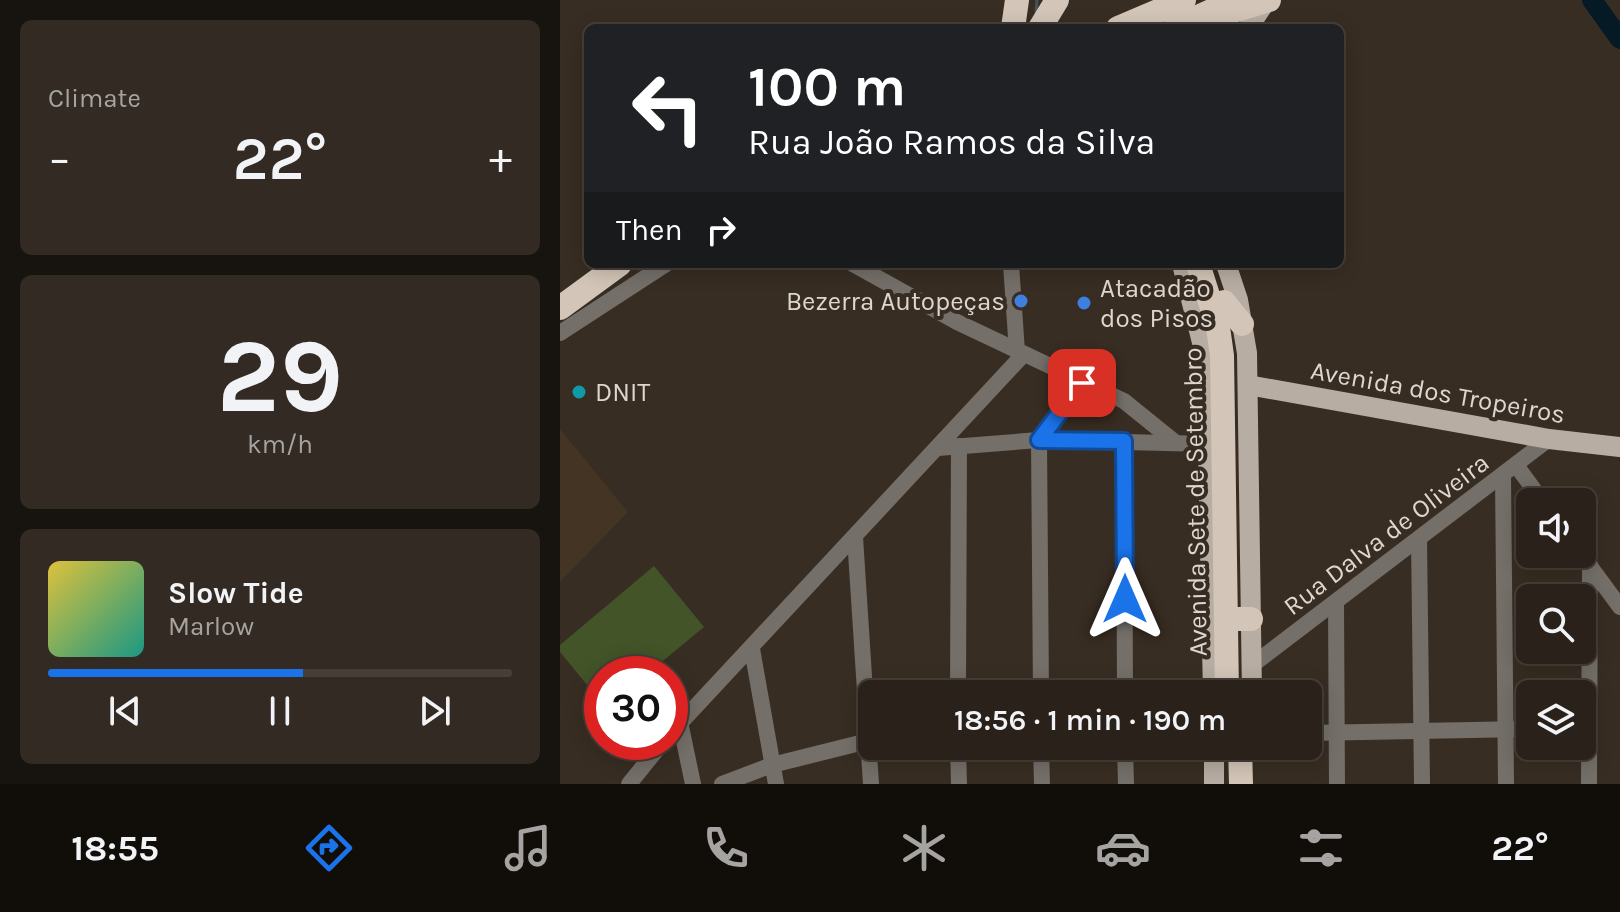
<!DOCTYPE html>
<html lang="en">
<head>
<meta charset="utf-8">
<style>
  body { margin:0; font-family:Karla,sans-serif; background:#322a23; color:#f1f3f6; height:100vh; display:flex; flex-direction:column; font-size:30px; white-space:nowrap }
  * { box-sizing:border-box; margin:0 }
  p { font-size:26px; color:#a5a4a2 }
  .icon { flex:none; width:44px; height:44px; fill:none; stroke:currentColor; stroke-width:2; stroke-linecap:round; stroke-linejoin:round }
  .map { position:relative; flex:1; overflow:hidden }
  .side { display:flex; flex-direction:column; gap:20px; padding:20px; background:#17130e; width:560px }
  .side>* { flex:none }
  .top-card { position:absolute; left:24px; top:24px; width:760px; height:244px; border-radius:12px; box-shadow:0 4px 20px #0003,0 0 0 2px #463f39; background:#202124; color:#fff; overflow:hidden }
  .fabs { position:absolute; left:956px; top:488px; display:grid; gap:16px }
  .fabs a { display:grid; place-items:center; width:80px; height:80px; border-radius:12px; background:#2a221a; box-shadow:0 4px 20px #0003,0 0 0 2px #463f39; font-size:40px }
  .speed { position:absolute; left:24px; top:656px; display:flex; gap:16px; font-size:40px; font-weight:700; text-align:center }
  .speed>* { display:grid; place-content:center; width:104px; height:104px; border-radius:50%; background:#2a221a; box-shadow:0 4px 20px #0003,0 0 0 2px #463f39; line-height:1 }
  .speed .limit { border:12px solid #d22; background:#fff; color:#111 }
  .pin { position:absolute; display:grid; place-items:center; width:68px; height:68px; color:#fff; margin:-34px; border-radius:16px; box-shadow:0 4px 12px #0006 }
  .me { position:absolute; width:88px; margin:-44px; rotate:0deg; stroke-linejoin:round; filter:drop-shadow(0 0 6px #0008) }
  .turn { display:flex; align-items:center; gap:28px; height:168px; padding:0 32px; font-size:36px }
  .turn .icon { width:104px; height:104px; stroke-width:2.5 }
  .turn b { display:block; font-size:56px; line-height:68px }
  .then { display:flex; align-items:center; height:76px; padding:0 32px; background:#0003; gap:16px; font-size:30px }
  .big { font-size:60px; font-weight:600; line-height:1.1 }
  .side .card { flex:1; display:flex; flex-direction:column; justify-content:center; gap:12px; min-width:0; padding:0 28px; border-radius:12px; background:#322a23 }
  .side .dial { align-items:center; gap:0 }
  .dial b { font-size:104px; line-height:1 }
  .song { display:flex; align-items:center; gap:24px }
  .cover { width:96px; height:96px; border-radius:12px; background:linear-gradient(135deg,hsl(50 70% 55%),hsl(170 70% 35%)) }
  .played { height:8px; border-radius:4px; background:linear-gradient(90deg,#1a73e8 55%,#463f39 55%) }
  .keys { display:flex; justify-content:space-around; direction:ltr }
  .heat { display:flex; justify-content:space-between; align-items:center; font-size:44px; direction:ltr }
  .trip { position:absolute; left:298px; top:680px; width:464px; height:80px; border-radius:12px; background:#2a221a; box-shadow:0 4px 20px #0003,0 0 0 2px #463f39; font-weight:600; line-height:80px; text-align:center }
  .menu { display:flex; height:128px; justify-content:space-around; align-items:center; background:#110e0a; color:#a5a4a2 }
  .menu .icon { width:56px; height:56px }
  .menu .on { color:#1a73e8 }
  .menu b { font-size:36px; color:#f1f3f6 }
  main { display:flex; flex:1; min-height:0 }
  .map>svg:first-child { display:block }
  .built { fill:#433423 }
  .green { fill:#425428 }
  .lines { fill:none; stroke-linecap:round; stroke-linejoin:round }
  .stream { stroke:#475359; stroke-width:3 }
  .river { stroke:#061a26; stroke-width:20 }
  .minor { stroke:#746f69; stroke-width:16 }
  .major { stroke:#b8ada2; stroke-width:20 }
  .highway { stroke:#d3c6b8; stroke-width:24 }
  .highway-bridge { stroke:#d3c6b8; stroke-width:24 }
  .route-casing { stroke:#114b97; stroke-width:20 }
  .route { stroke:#1a73e8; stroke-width:14 }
  .shop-dot { fill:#3f7fe0; stroke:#382d22; stroke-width:3 }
  .culture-dot { fill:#0f9aa8; stroke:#382d22; stroke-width:3 }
  .labels { text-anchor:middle; stroke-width:8; stroke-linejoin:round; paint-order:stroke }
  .poi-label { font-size:26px; fill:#ded7d0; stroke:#382d22; text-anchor:start }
  .street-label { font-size:26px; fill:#ded7d0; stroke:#382d22 }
</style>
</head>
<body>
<main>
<section class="side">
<div class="card"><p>Climate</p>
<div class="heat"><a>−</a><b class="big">22°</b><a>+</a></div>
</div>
<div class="card dial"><b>29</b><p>km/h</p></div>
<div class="card">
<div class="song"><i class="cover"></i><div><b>Slow Tide</b><p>Marlow</p></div></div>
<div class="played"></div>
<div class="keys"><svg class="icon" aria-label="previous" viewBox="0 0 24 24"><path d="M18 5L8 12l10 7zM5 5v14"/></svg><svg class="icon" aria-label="pause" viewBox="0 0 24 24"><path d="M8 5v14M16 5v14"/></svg><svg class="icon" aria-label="next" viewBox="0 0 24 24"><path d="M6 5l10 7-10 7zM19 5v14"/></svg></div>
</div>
</section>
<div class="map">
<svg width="1060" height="784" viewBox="0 0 1060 784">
  <rect width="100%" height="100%" fill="#382d22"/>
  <path class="built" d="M0,429l68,83 -68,70z"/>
  <path class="green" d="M94,566l50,61 -57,47h-45v29l-42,-51v-7z"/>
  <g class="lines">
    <path class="stream" d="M476,12l1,-12"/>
    <path class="river" d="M1032,0l28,39"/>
    <g class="minor">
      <path d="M293,264l104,58 167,79 52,42"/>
      <path d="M451,264l6,88"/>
      <path d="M0,333l106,-69"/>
      <path d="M564,441l1,253"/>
      <path d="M378,448l101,-8 169,4"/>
      <path d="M956,465l27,37"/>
      <path d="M943,476l3,308"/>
      <path d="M295,537l16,247"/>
      <path d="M859,539l3,245"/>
      <path d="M1021,554l39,53"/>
      <path d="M776,603l1,181"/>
      <path d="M192,649l24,135"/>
      <path d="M691,666l298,-227"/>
      <path d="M398,694l1,-248"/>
      <path d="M481,694l-2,-254 43,-57"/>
      <path d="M120,722l13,62"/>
      <path d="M748,733l222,-4"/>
      <path d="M110,734l353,-379"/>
      <path d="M398,746l1,38"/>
      <path d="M481,746l1,38"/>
      <path d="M565,746l1,38"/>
      <path d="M69,784l34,-42"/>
      <path d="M162,784l50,-19 100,-25"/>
      <path d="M1029,784l1,-219"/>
    </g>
    <g class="major">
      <path d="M688,28l18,-27"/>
      <path d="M622,264l24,94 7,336"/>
      <path d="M666,264l12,36 9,53 5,341"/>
      <path d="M688,385l301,54 71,8"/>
      <path d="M654,746v38"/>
    </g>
    <g class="highway">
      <path d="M650,18l59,-18"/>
      <path d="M453,28l4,-28"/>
      <path d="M480,28l17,-28"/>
      <path d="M638,264l20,63 4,29 5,338"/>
      <path d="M664,302l18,22"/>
      <path d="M0,308l60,-44"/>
      <path d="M677,619h14"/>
      <path d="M680,746l1,38"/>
    </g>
    <g class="highway-bridge">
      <path d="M558,28l66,-28"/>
      <path d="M614,28l61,-28"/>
    </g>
  </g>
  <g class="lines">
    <defs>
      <path id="route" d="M522,383l-43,57 85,1 1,158"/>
    </defs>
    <use href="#route" class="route-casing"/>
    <use href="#route" class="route"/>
  </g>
  <g class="shop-dot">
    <circle cx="461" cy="301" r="8"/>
    <circle cx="524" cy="303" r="8"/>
  </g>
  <circle class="culture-dot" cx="19" cy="392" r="8"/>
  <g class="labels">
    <g class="poi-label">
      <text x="540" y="297">Atacadão<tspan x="540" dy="30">dos Pisos</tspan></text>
      <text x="445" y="310" text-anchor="end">Bezerra Autopeças</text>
      <text x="35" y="401">DNIT</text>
    </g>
    <g class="street-label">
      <text transform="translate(878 392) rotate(10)" y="9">Avenida dos Tropeiros</text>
      <text transform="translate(635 502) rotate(-91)" y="9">Avenida Sete de Setembro</text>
      <text transform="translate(826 534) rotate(-37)" y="9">Rua Dalva de Oliveira</text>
    </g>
  </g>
</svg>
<div class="fabs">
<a><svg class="icon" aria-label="sound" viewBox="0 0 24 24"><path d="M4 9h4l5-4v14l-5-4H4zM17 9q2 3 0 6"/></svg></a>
<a><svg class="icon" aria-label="search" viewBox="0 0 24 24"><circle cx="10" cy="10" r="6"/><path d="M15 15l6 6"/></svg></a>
<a><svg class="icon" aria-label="layers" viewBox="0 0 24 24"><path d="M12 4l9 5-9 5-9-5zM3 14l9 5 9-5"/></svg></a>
</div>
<div class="speed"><div class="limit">30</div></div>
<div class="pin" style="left:522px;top:383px;background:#d93025"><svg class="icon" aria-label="arrive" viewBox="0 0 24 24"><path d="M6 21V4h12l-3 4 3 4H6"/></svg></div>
<svg class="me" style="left:565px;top:599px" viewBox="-20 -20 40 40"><path d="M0-17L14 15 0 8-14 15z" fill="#1a73e8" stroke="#fff" stroke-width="4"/></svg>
<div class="trip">18:56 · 1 min · 190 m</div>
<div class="top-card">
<div class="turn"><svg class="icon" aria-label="left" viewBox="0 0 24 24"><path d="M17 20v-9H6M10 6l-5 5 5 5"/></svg><div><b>100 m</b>Rua João Ramos da Silva</div></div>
<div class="then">Then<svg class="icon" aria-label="right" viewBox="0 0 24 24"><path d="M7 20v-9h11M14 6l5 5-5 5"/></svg></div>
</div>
</div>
</main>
<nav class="menu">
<b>18:55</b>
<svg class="icon on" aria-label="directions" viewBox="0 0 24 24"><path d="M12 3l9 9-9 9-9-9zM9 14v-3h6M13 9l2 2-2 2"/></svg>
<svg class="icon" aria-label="music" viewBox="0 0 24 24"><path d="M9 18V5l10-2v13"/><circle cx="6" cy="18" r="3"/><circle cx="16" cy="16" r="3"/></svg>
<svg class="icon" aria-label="phone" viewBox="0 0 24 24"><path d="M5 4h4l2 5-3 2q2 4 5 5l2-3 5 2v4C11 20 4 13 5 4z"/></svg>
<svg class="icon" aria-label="climate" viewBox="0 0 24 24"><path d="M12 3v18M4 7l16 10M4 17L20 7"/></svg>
<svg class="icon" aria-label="car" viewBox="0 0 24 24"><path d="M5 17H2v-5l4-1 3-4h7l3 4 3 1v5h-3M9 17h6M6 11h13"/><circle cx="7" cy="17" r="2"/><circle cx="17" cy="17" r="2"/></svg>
<svg class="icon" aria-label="filters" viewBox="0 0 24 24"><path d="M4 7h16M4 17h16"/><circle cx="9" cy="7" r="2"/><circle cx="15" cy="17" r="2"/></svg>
<b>22°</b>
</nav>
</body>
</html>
